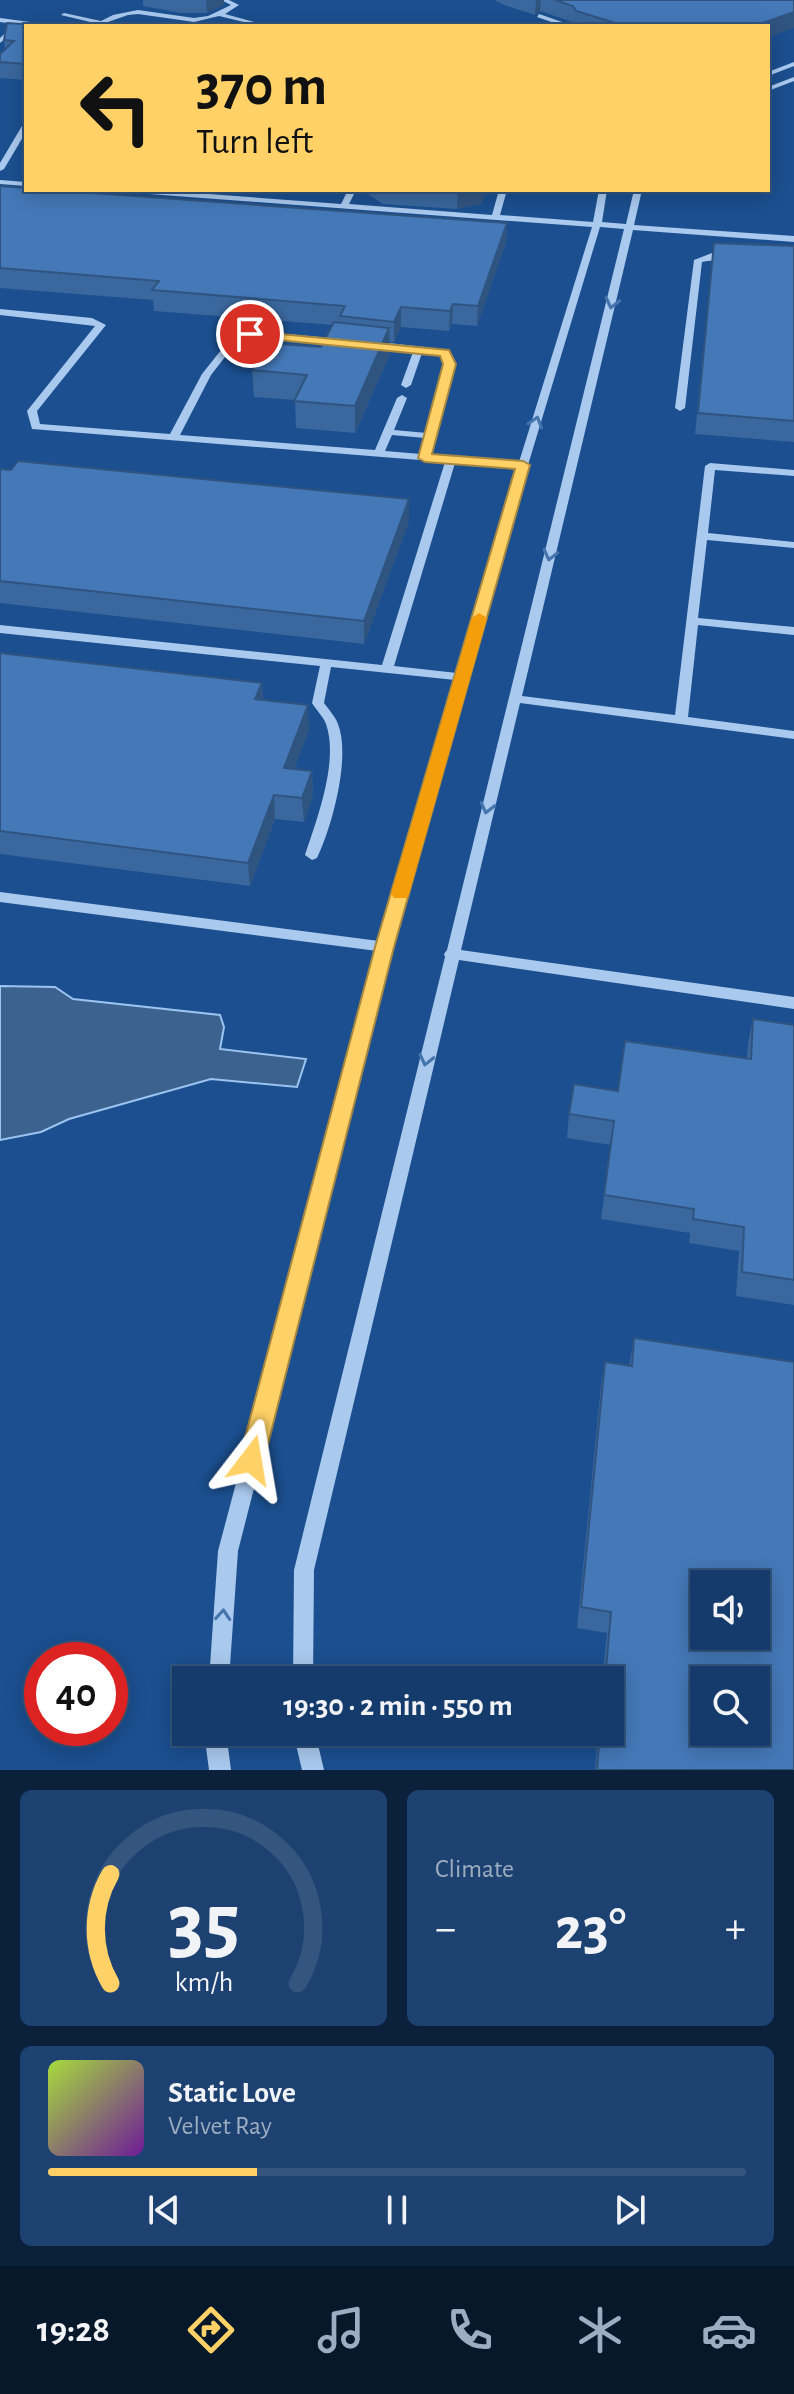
<!DOCTYPE html>
<html lang="en">
<head>
<meta charset="utf-8">
<style>
  body { margin:0; font-family:"Alegreya Sans",sans-serif; background:#1d4271; color:#f1f3f6; height:100vh; display:flex; flex-direction:column; font-size:30px; white-space:nowrap }
  * { box-sizing:border-box; margin:0 }
  p { font-size:26px; color:#9dadc1 }
  .icon { flex:none; width:44px; height:44px; fill:none; stroke:currentColor; stroke-width:2; stroke-linecap:round; stroke-linejoin:round }
  .map { position:relative; height:1770px; overflow:hidden }
  .sheet { display:flex; flex-direction:column; gap:20px; padding:20px; background:#0b203b; flex:1 }
  .sheet>* { flex:none }
  .top-card { position:absolute; left:24px; top:24px; width:746px; height:168px; border-radius:0px; box-shadow:0 4px 20px #0003,0 0 0 2px #33557e; background:#ffd166; color:#111; overflow:hidden }
  .tools { position:absolute; left:690px; top:1570px; display:grid; gap:16px }
  .tools a { display:grid; place-items:center; width:80px; height:80px; border-radius:0px; background:#143b6b; box-shadow:0 4px 20px #0003,0 0 0 2px #33557e; font-size:40px }
  .speed { position:absolute; left:24px; top:1642px; display:flex; gap:16px; font-size:40px; font-weight:700; text-align:center }
  .speed>* { display:grid; place-content:center; width:104px; height:104px; border-radius:50%; background:#143b6b; box-shadow:0 4px 20px #0003,0 0 0 2px #33557e; line-height:1 }
  .speed .limit { border:12px solid #d22; background:#fff; color:#111 }
  .pin { position:absolute; display:grid; place-items:center; width:68px; height:68px; color:#fff; margin:-34px; border:4px solid #fff; border-radius:50%; box-shadow:0 2px 8px #0007 }
  .me { position:absolute; width:88px; margin:-44px; rotate:14deg; stroke-linejoin:round; filter:drop-shadow(0 0 6px #0008) }
  .turn { display:flex; align-items:center; gap:28px; height:168px; padding:0 40px; font-size:36px }
  .turn .icon { width:104px; height:104px; stroke-width:2.5 }
  .turn b { display:block; font-size:56px; line-height:68px }
  .big { font-size:60px; font-weight:700; line-height:1.1 }
  .sheet .card { flex:1; display:flex; flex-direction:column; justify-content:center; gap:12px; min-width:0; padding:0 28px; border-radius:12px; background:#1d4271 }
  .sheet .dial { align-items:center; gap:0 }
  .dial svg { height:208px; overflow:visible; fill:none; stroke:#33557e; stroke-width:7; stroke-linecap:round; text-anchor:middle }
  .dial text { fill:#f1f3f6; stroke:none }
  .song { display:flex; align-items:center; gap:24px }
  .cover { width:96px; height:96px; border-radius:12px; background:linear-gradient(135deg,hsl(80 70% 55%),hsl(280 70% 35%)) }
  .played { height:8px; border-radius:4px; background:linear-gradient(90deg,#ffd166 30%,#33557e 30%) }
  .keys { display:flex; justify-content:space-around; direction:ltr }
  .heat { display:flex; justify-content:space-between; align-items:center; font-size:44px; direction:ltr }
  .sheet .tiles { flex:1; display:grid; gap:20px; grid-template-columns:1fr 1fr }
  .card:last-child { grid-column:span 2 }
  .trip { position:absolute; left:172px; top:1666px; width:452px; height:80px; border-radius:0px; background:#143b6b; box-shadow:0 4px 20px #0003,0 0 0 2px #33557e; font-weight:700; line-height:80px; text-align:center }
  .tab-bar { display:flex; height:128px; justify-content:space-around; align-items:center; background:#08182b; color:#9dadc1 }
  .tab-bar .icon { width:56px; height:56px }
  .tab-bar .selected { color:#ffd166 }
  .tab-bar b { font-size:36px; color:#f1f3f6 }
  .map>svg:first-child { display:block }
  .water { fill:#3c6290; stroke:#9cc4f0; stroke-width:2 }
  .lines { fill:none; stroke-linecap:round; stroke-linejoin:round }
  .minor { fill:#a9c9ee; fill-rule:evenodd }
  .wall { fill:#3a679d }
  .shaded-wall { fill:#305480 }
  .building { fill:#4478b7; stroke:#305480; stroke-width:2; fill-rule:evenodd }
  .oneway { stroke:#4674ac }
  .route { fill:#ffd166; stroke:#a68842; stroke-width:2 }
  .slow { fill:#f59e0b }
</style>
</head>
<body>
<div class="map">
<svg width="794" height="1770" viewBox="0 0 794 1770">
  <rect width="100%" height="100%" fill="#1b4f8f"/>
  <path class="water" d="M0,986l55,1 18,12 147,16 4,12 -4,22 86,10 -9,28 -86,-8 -142,40 -28,13 -41,8z"/>
  <g class="lines">
    <g class="minor">
      <path d="M221,0h8l10,5 -14,9 36,10 -10,2 1,-2 -33,-8 -25,6 -56,-8 -10,1 -20,7 5,2 1,2h-7l-46,-11 3,-2 37,8 12,-6 25,-5 56,8 14,-2 23,-11z"/>
      <path d="M539,14l32,11 1,1h-9l-26,-9z"/>
      <path d="M0,18l45,6 3,2 -27,-1 -21,18v-5l15,-14 -15,-2z"/>
      <path d="M794,62v4l-26,10v-4z"/>
      <path d="M794,77v4l-26,10v-4z"/>
      <path d="M26,124v8l-22,37 -4,2v-8l22,-37z"/>
      <path d="M0,180l26,2v4l-26,-2z"/>
      <path d="M118,190h37l186,14 7,-14h8l-7,14 143,11 7,-25h8l-7,25 93,7 6,-32h8l-5,32 24,2 8,-34h8l-8,35 160,11v6l-161,-12 -111,466 153,19 30,-249 5,-3 84,7v6l-79,-6 -7,63 86,9v6l-87,-8 -9,78 96,9v8l-96,-10 -10,92 106,14v8l-274,-36 -59,247 333,47v12l-335,-49 -145,610 -1,110h-20l1,-110 151,-613 -1,-3 3,-4 177,-721 -24,-2 -72,238 -136,482 -154,604 -9,129h-20l9,-129 159,-600 -377,-49v-10l379,49 76,-261 -124,-13 -7,36c5,7 11,13 14,21 13,33 -6,103 -21,134l-5,2 -7,-5c12,-36 34,-94 21,-131 -3,-8 -10,-14 -14,-21l8,-37 -320,-33v-8l382,40 63,-203 -413,-33 -5,-18 68,-85 -95,-11v-6l92,9 14,7 -69,86 3,13 130,10 32,-60 31,-39 17,-4 93,8 5,3 -5,3 -93,-8 -11,2 -28,36 -31,60 195,15 22,-52 5,-3 5,3 -13,32 33,3 18,-69 -1,-7 -4,-2 -18,-2 -11,32 -5,3 -5,-3 12,-33 -45,-6 -2,-2 5,-3 71,8 11,7 2,8 -24,91 88,7 73,-235 -470,-35zM392,435l33,3 -4,16 -36,-3zM455,463l62,5 -60,205 -63,-7z"/>
      <path d="M712,253l18,1 4,3c-8,5 -22,2 -32,5l-17,146 -5,3 -5,-3 19,-148z"/>
      <path d="M204,1732h22l5,38h-22z"/>
      <path d="M293,1732h22l9,38h-22z"/>
    </g>
  </g>
  <g class="wall">
    <path d="M143,0h81v5l-17,8h-27l-37,-7z"/>
    <path d="M494,0h300v28l-26,9v-11h-194l-2,-4 -32,-11 -5,4 -28,-9z"/>
    <path d="M26,26v54l-26,-2v-24l5,-5 -1,-9z"/>
    <path d="M0,186l507,37 -1,19 -29,84 -25,-2 -3,7 -48,-4 -7,15h-5l1,12 -35,79 -59,-5 -1,-28 -41,-3 -2,-27 69,-23 12,-22 -179,-14 -1,-11 -153,-12z"/>
    <path d="M222,190h43l-17,4 -25,-2z"/>
    <path d="M369,190h117l-5,14 -24,5 -74,-5 -14,-9z"/>
    <path d="M714,243l80,3v196l-99,-8z"/>
    <path d="M0,469l409,30v22l-45,123 -364,-41z"/>
    <path d="M0,653l262,30 1,17 46,29 -15,40 18,2 1,24 -9,27 -29,-3 -25,67 -250,-32z"/>
    <path d="M753,1019l41,6v280l-58,-9 3,-45 -50,-8 1,-10 -89,-14 10,-74 -44,-7 2,-24 49,-23 129,-33 1,-15z"/>
    <path d="M634,1338l160,432h-199l3,-38h12v-52h-8l5,-47 -30,-5 24,-243 4,-23 24,4z"/>
  </g>
  <g class="shaded-wall">
    <path d="M206,0h18v5l-17,8z"/>
    <path d="M536,0h5l-1,11 -5,4z"/>
    <path d="M794,12v16l-26,9v-11h-14z"/>
    <path d="M248,190h17l-17,4z"/>
    <path d="M458,190h28l-5,14 -24,5z"/>
    <path d="M507,223l-1,19 -29,84 1,-20z"/>
    <path d="M453,304l-1,20 -3,7 1,-20z"/>
    <path d="M401,307v20l-7,15v-20z"/>
    <path d="M389,328l1,26 -35,79v-27z"/>
    <path d="M409,499v22l-45,123v-23z"/>
    <path d="M262,683l1,23 -8,-7z"/>
    <path d="M308,705l1,24 -23,63 -2,-24z"/>
    <path d="M312,771l1,24 -9,27 -2,-24z"/>
    <path d="M274,795l1,24 -25,67 -2,-23z"/>
  </g>
  <g class="building">
    <path d="M555,0h239v12l-40,14h-129l-49,-15 -3,-5z"/>
    <path d="M7,23l47,3h-28v38l-26,-2v-8l14,-13 -10,-1z"/>
    <path d="M0,186l26,2v2h25l456,33 -29,83 -25,-2 -3,7 -49,-4 -7,15 -54,-6 5,-10 -193,-16 7,-9 -159,-13z"/>
    <path d="M714,243l80,3v175l-96,-8z"/>
    <path d="M334,322l55,6 -34,78 -61,-5 13,-26 -55,-5 15,-27 54,4z"/>
    <path d="M18,461l391,38 -45,122 -364,-40v-112l11,1z"/>
    <path d="M0,653l262,30 -7,16 53,6 -24,63 28,3 -10,27 -28,-3 -26,68 -248,-32z"/>
    <path d="M753,1019l41,6v255l-52,-8 2,-45 -51,-8 1,-10 -90,-14 10,-74 -45,-7 5,-30 44,7 7,-50 126,18z"/>
    <path d="M634,1338l160,24v408h-197l3,-38h10v-52h-5l6,-68 -30,-5 24,-245 27,4zM704,1584h52v52h-52zM704,1680h52v52h-52z"/>
  </g>
  <defs><path id="oneway-chevron" d="M-2-3.5L2.5 0L-2 3.5" fill="none" stroke-width="1.6" stroke-linecap="round" stroke-linejoin="round" transform="scale(2)"/></defs>
  <g class="oneway">
    <use href="#oneway-chevron" transform="translate(612 303) rotate(104)"/>
    <use href="#oneway-chevron" transform="translate(536 422) rotate(-73)"/>
    <use href="#oneway-chevron" transform="translate(550 555) rotate(104)"/>
    <use href="#oneway-chevron" transform="translate(487 808) rotate(104)"/>
    <use href="#oneway-chevron" transform="translate(426 1060) rotate(103)"/>
    <use href="#oneway-chevron" transform="translate(223 1615) rotate(-86)"/>
  </g>
  <path class="route" d="M250,331l199,19 7,14 -24,90 91,7 7,4 -136,482 -130,513 -4,8 -9,4 -8,-4 -4,-8 136,-513 140,-478 -90,-7 -7,-4 25,-94 -3,-8 -194,-19v-5z"/>
  <path class="slow" d="M479,613l8,5 -78,276 -2,4h-13l-3,-4 81,-276z"/>
</svg>
<div class="tools">
<a><svg class="icon" aria-label="sound" viewBox="0 0 24 24"><path d="M4 9h4l5-4v14l-5-4H4zM17 9q2 3 0 6"/></svg></a>
<a><svg class="icon" aria-label="search" viewBox="0 0 24 24"><circle cx="10" cy="10" r="6"/><path d="M15 15l6 6"/></svg></a>
</div>
<div class="speed"><div class="limit">40</div></div>
<div class="pin" style="left:250px;top:334px;background:#d93025"><svg class="icon" aria-label="arrive" viewBox="0 0 24 24"><path d="M6 21V4h12l-3 4 3 4H6"/></svg></div>
<svg class="me" style="left:251px;top:1460px" viewBox="-20 -20 40 40"><path d="M0-17L14 15 0 8-14 15z" fill="#ffd166" stroke="#fff" stroke-width="4"/></svg>
<div class="trip">19:30 · 2 min · 550 m</div>
<div class="top-card">
<div class="turn"><svg class="icon" aria-label="left" viewBox="0 0 24 24"><path d="M17 20v-9H6M10 6l-5 5 5 5"/></svg><div><b>370 m</b>Turn left</div></div>
</div>
</div>
<section class="sheet">
<div class="tiles">
<div class="card dial"><svg viewBox="0 0 100 80">
<path d="M14 69A42 42 0 1 1 86 69"/>
<path d="M14 69A42 42 0 0 1 14 27" stroke="#ffd166"/>
<text x="50" y="56" font-size="32" font-weight="700">35</text>
<text x="50" y="72" font-size="11">km/h</text>
</svg></div>
<div class="card"><p>Climate</p>
<div class="heat"><a>−</a><b class="big">23°</b><a>+</a></div>
</div>
<div class="card">
<div class="song"><i class="cover"></i><div><b>Static Love</b><p>Velvet Ray</p></div></div>
<div class="played"></div>
<div class="keys"><svg class="icon" aria-label="previous" viewBox="0 0 24 24"><path d="M18 5L8 12l10 7zM5 5v14"/></svg><svg class="icon" aria-label="pause" viewBox="0 0 24 24"><path d="M8 5v14M16 5v14"/></svg><svg class="icon" aria-label="next" viewBox="0 0 24 24"><path d="M6 5l10 7-10 7zM19 5v14"/></svg></div>
</div>
</div>
</section>
<nav class="tab-bar">
<b>19:28</b>
<svg class="icon selected" aria-label="directions" viewBox="0 0 24 24"><path d="M12 3l9 9-9 9-9-9zM9 14v-3h6M13 9l2 2-2 2"/></svg>
<svg class="icon" aria-label="music" viewBox="0 0 24 24"><path d="M9 18V5l10-2v13"/><circle cx="6" cy="18" r="3"/><circle cx="16" cy="16" r="3"/></svg>
<svg class="icon" aria-label="phone" viewBox="0 0 24 24"><path d="M5 4h4l2 5-3 2q2 4 5 5l2-3 5 2v4C11 20 4 13 5 4z"/></svg>
<svg class="icon" aria-label="climate" viewBox="0 0 24 24"><path d="M12 3v18M4 7l16 10M4 17L20 7"/></svg>
<svg class="icon" aria-label="car" viewBox="0 0 24 24"><path d="M5 17H2v-5l4-1 3-4h7l3 4 3 1v5h-3M9 17h6M6 11h13"/><circle cx="7" cy="17" r="2"/><circle cx="17" cy="17" r="2"/></svg>
</nav>
</body>
</html>
